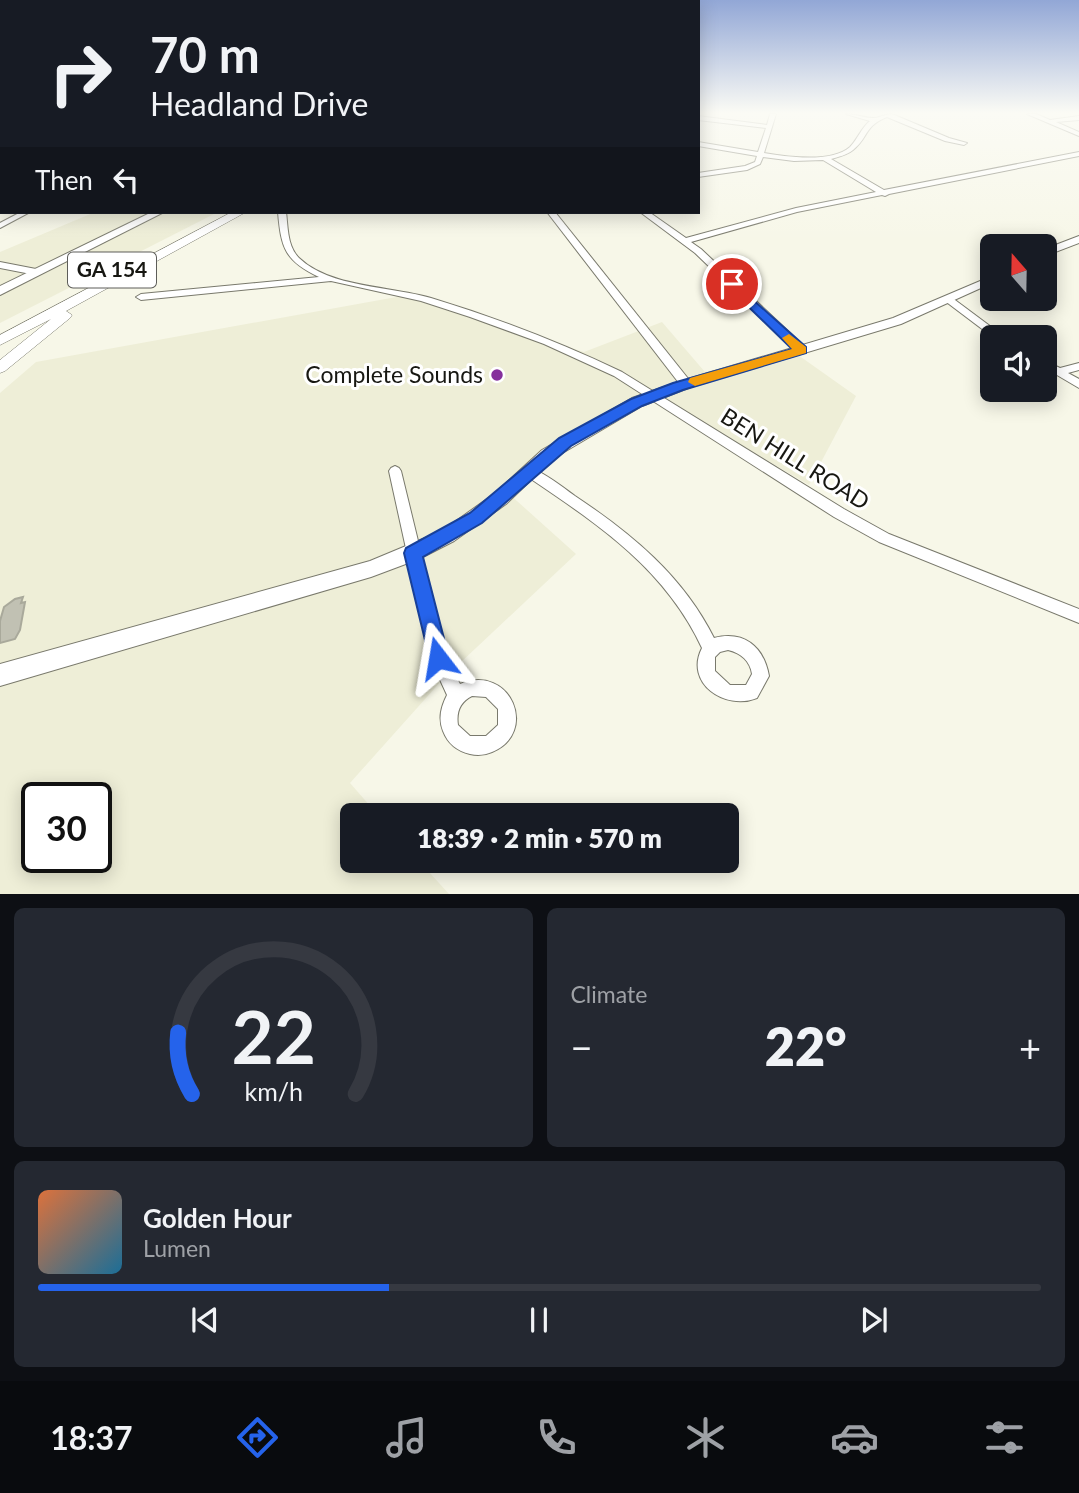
<!DOCTYPE html>
<html lang="en">
<head>
<meta charset="utf-8">
<style>
  body { margin:0; font-family:Lato,sans-serif; background:#242831; color:#f1f3f6; height:100vh; display:flex; flex-direction:column; font-size:26px; white-space:nowrap }
  * { box-sizing:border-box; margin:0 }
  p { font-size:23px; color:#9ea1a6 }
  .icon { flex:none; width:38px; height:38px; fill:none; stroke:currentColor; stroke-width:2; stroke-linecap:round; stroke-linejoin:round }
  .map { position:relative; height:894px; overflow:hidden }
  .side { display:flex; flex-direction:column; gap:14px; padding:14px; background:#0d0f14; flex:1 }
  .side>* { flex:none }
  .guide { position:absolute; left:0px; top:0px; width:700px; height:214px; box-shadow:0 4px 18px #0003; background:#171b24; color:#f1f3f6; overflow:hidden }
  .needle { width:46px; rotate:340deg }
  .buttons { position:absolute; left:980px; top:234px; display:grid; gap:14px }
  .buttons a { display:grid; place-items:center; width:77px; height:77px; border-radius:10px; background:#171b24; box-shadow:0 4px 18px #0003; font-size:35px }
  .speed { position:absolute; left:21px; top:782px; display:flex; gap:14px; font-size:35px; font-weight:700; text-align:center }
  .speed>* { display:grid; place-content:center; width:91px; height:91px; border-radius:50%; background:#171b24; box-shadow:0 4px 18px #0003; line-height:1 }
  .speed .limit { border:4px solid #111; border-radius:10px; background:#fff; color:#111 }
  .pin { position:absolute; display:grid; place-items:center; width:60px; height:60px; color:#fff; margin:-30px; border:4px solid #fff; border-radius:50%; box-shadow:0 2px 7px #0007 }
  .me { position:absolute; width:77px; margin:-38px; rotate:346deg; stroke-linejoin:round; filter:drop-shadow(0 0 5px #0008) }
  .turn { display:flex; align-items:center; gap:24px; height:147px; padding:0 35px; font-size:32px }
  .turn .icon { width:91px; height:91px; stroke-width:2.5 }
  .turn b { display:block; font-size:49px; line-height:60px }
  .then { display:flex; align-items:center; height:66px; padding:0 35px; background:#0003; gap:14px; font-size:26px }
  .big { font-size:52px; font-weight:800; line-height:1.1 }
  .side .tile { flex:1; display:flex; flex-direction:column; justify-content:center; gap:10px; min-width:0; padding:0 24px; border-radius:10px; background:#242831 }
  .side .dial { align-items:center; gap:0 }
  .dial svg { height:182px; overflow:visible; fill:none; stroke:#363941; stroke-width:7; stroke-linecap:round; text-anchor:middle }
  .dial text { fill:#f1f3f6; stroke:none }
  .song { display:flex; align-items:center; gap:21px }
  .cover { width:84px; height:84px; border-radius:10px; background:linear-gradient(135deg,hsl(20 70% 55%),hsl(200 70% 35%)) }
  .played { height:7px; border-radius:4px; background:linear-gradient(90deg,#2563eb 35%,#363941 35%) }
  .keys { display:flex; justify-content:space-around; direction:ltr }
  .heat { display:flex; justify-content:space-between; align-items:center; font-size:38px; direction:ltr }
  .side .tiles { flex:1; display:grid; gap:14px; grid-template-columns:1fr 1fr }
  .tile:last-child { grid-column:span 2 }
  .trip { position:absolute; left:340px; top:803px; width:399px; height:70px; border-radius:10px; background:#171b24; box-shadow:0 4px 18px #0003; font-weight:800; line-height:70px; text-align:center }
  .tab-bar { display:flex; height:112px; justify-content:space-around; align-items:center; background:#090b0e; color:#9ea1a6 }
  .tab-bar .icon { width:49px; height:49px }
  .tab-bar .selected { color:#2563eb }
  .tab-bar b { font-size:32px; color:#f1f3f6 }
  .map>svg:first-child { display:block }
  .built { fill:#eeeed7; fill-rule:evenodd }
  .building { fill:#c1c1b3; stroke:#a9a99b; stroke-width:2 }
  .lines { fill:none; stroke-linecap:round; stroke-linejoin:round }
  .minor-casing { stroke:#79796c; stroke-width:2 }
  .major-casing { stroke:#79796c; stroke-width:2 }
  .highway-casing { stroke:#79796c; stroke-width:1 }
  .minor { fill:#fff; fill-rule:evenodd }
  .major { fill:#fff; fill-rule:evenodd }
  .highway { fill:#fff; fill-rule:evenodd }
  .route { fill:#2563eb; stroke:#184099; stroke-width:2 }
  .slow { fill:#f59e0b }
  .poi-dot { fill:#852f9c; stroke:#fff; stroke-width:2.5 }
  .labels { text-anchor:middle; stroke-width:6; stroke-linejoin:round; paint-order:stroke }
  .shield { fill:#fff; stroke:#5d5d59; stroke-width:2 }
  .shield-label { font-size:21px; font-weight:bold; fill:#171712 }
  .poi-label { font-size:23px; fill:#171712; stroke:#fff; text-anchor:end }
  .street-label { font-size:23px; fill:#171712; stroke:#fff }
</style>
</head>
<body>
<div class="map">
<svg width="1079" height="895" viewBox="0 0 1079 895">
  <rect width="100%" height="100%" fill="#f7f7e8"/>
  <g class="built">
    <path d="M95,212h123l-218,111v-71z"/>
    <path d="M402,296l182,56 78,-30 43,50 86,-22 65,46 -47,89 -151,-89 -62,29 -89,67 69,62 -133,125 -93,104 28,32 -26,1v45h67l30,33 -449,1v-502l36,-31zM37,798h59v60h-59z"/>
  </g>
  <path class="building" d="M23,597l-2,6 4,-1 -5,28 -5,9 -15,4v-22l4,-14 11,-8z"/>
  <g class="lines">
    <defs>
      <g id="minor">
        <path d="M770,114h6l-12,39c23,4 68,10 86,-6 8,-8 11,-19 20,-26l-24,-7c9,0 19,4 27,4 6,0 12,-4 19,-4l57,24 18,5 -3,2 -19,-4 -58,-24c-23,9 -18,20 -34,33 -6,5 -15,7 -22,9l53,31 195,-38v4l-190,38 -4,2 -3,-1 -85,17 -106,30 10,7 105,99v4h-8l-103,-99 -55,-41h9l37,26 110,-30 80,-16 -53,-32 -29,1 -31,-4 -3,7 -13,6 -49,7v-4l47,-7 10,-4 2,-6 -59,-10v-4l60,10 8,-24 -68,-8v-4l69,9z"/>
        <path d="M1027,114h9l14,6 29,-4v4l-23,2 23,10v4z"/>
        <rect x="0" y="127" width="2" height="4"/>
        <rect x="0" y="152" width="2" height="5"/>
        <path d="M21,212h9l-30,16v-5z"/>
        <path d="M278,212h8c2,15 1,34 13,46 31,30 92,28 132,40 66,20 129,44 191,74l222,137 45,25 190,75v14l-200,-81 -45,-25 -220,-141 -70,-32 -74,-27 -49,-16 -90,-20 -190,19 -5,-3 5,-3 178,-17c-34,-16 -38,-29 -41,-65z"/>
        <path d="M547,212h8l135,169 2,3 -2,3h-8z"/>
        <path d="M0,262l36,7 4,3 -4,3 -36,-7z"/>
        <path d="M948,296l3,1 55,41h-12l-49,-37v-4z"/>
        <path d="M1045,361l15,7 19,-5v7l-11,3 11,6v9l-34,-20z"/>
        <path d="M395,466l4,2 2,3 45,185 14,28c51,-21 79,49 32,68 -7,3 -14,4 -22,2 -13,-3 -22,-10 -27,-23 -5,-13 -2,-24 4,-36l-17,-37 -41,-187 2,-3zM472,696l14,1 12,12v16l-12,11h-16l-12,-11c-2,-13 2,-23 14,-29z"/>
        <path d="M529,467c16,6 32,19 46,29 57,38 108,80 139,142 30,-8 50,9 55,38l-12,22c-32,13 -73,-15 -55,-50 -38,-81 -106,-125 -177,-173l-2,-3 2,-3zM728,650c13,3 22,11 24,24l-6,11h-16l-15,-14v-14l5,-5z"/>
      </g>
      <g id="major">
        <path d="M152,212h12l-164,83v-9z"/>
        <path d="M1079,236v7l-34,13v-7z"/>
        <path d="M992,276v7l-91,41 -210,63 -49,19 -88,52 -48,46 -52,37 -35,18 -48,18 -371,109v-22l370,-103 72,-30 52,-37 48,-44 90,-52 49,-17 212,-63z"/>
      </g>
      <path id="highway" d="M232,212h14l-180,99 6,4 -2,3 -65,53 -5,2v-13l51,-41 -51,26v-10z"/>
    </defs>
    <use href="#minor" class="minor-casing"/>
    <use href="#major" class="major-casing"/>
    <use href="#highway" class="highway-casing"/>
    <use href="#minor" class="minor"/>
    <use href="#major" class="major"/>
    <use href="#highway" class="highway"/>
  </g>
  <linearGradient id="sky" x2="0" y2="1"><stop stop-color="#92a7d6"/><stop offset="0.47" stop-color="#fbfbf5"/><stop offset="1" stop-color="#fbfbf5" stop-opacity="0"/></linearGradient>
  <rect width="1079" height="240" fill="url(#sky)"/>
  <path class="route" d="M732,281l74,66v6l-123,37 -41,16 -71,40 -89,77 -59,34 26,101 -3,7 -8,3 -7,-3 -27,-112 2,-5 64,-35 89,-75 72,-39 42,-16 119,-34 -64,-62v-5z"/>
  <path class="slow" d="M789,334l17,13v6l-111,33 -7,-4 2,-4 102,-29 -10,-11z"/>
  <circle class="poi-dot" cx="497" cy="375" r="7"/>
  <g class="labels">
    <rect class="shield" x="68" y="252.5" width="88" height="35" rx="5"/>
    <g class="shield-label">
      <text x="112" y="277">GA 154</text>
    </g>
    <g class="poi-label">
      <text x="483" y="383">Complete Sounds</text>
    </g>
    <g class="street-label">
      <text transform="translate(795 459) rotate(32)" y="8">BEN HILL ROAD</text>
    </g>
  </g>
</svg>
<div class="buttons">
<a><svg class="needle" viewBox="-14 -14 28 28"><path d="M0-13l5 13h-10z" fill="#e53935"/><path d="M0 13l5-13h-10z" fill="#9ea1a6"/></svg></a>
<a><svg class="icon" aria-label="sound" viewBox="0 0 24 24"><path d="M4 9h4l5-4v14l-5-4H4zM17 9q2 3 0 6"/></svg></a>
</div>
<div class="speed"><div class="limit">30</div></div>
<div class="pin" style="left:732px;top:284px;background:#d93025"><svg class="icon" aria-label="arrive" viewBox="0 0 24 24"><path d="M6 21V4h12l-3 4 3 4H6"/></svg></div>
<svg class="me" style="left:438px;top:658px" viewBox="-20 -20 40 40"><path d="M0-17L14 15 0 8-14 15z" fill="#2563eb" stroke="#fff" stroke-width="4"/></svg>
<div class="trip">18:39 · 2 min · 570 m</div>
<div class="guide">
<div class="turn"><svg class="icon" aria-label="right" viewBox="0 0 24 24"><path d="M7 20v-9h11M14 6l5 5-5 5"/></svg><div><b>70 m</b>Headland Drive</div></div>
<div class="then">Then<svg class="icon" aria-label="left" viewBox="0 0 24 24"><path d="M17 20v-9H6M10 6l-5 5 5 5"/></svg></div>
</div>
</div>
<section class="side">
<div class="tiles">
<div class="tile dial"><svg viewBox="0 0 100 80">
<path d="M14 69A42 42 0 1 1 86 69"/>
<path d="M14 69A42 42 0 0 1 8 42" stroke="#2563eb"/>
<text x="50" y="56" font-size="32" font-weight="700">22</text>
<text x="50" y="72" font-size="11">km/h</text>
</svg></div>
<div class="tile"><p>Climate</p>
<div class="heat"><a>−</a><b class="big">22°</b><a>+</a></div>
</div>
<div class="tile">
<div class="song"><i class="cover"></i><div><b>Golden Hour</b><p>Lumen</p></div></div>
<div class="played"></div>
<div class="keys"><svg class="icon" aria-label="previous" viewBox="0 0 24 24"><path d="M18 5L8 12l10 7zM5 5v14"/></svg><svg class="icon" aria-label="pause" viewBox="0 0 24 24"><path d="M8 5v14M16 5v14"/></svg><svg class="icon" aria-label="next" viewBox="0 0 24 24"><path d="M6 5l10 7-10 7zM19 5v14"/></svg></div>
</div>
</div>
</section>
<nav class="tab-bar">
<b>18:37</b>
<svg class="icon selected" aria-label="directions" viewBox="0 0 24 24"><path d="M12 3l9 9-9 9-9-9zM9 14v-3h6M13 9l2 2-2 2"/></svg>
<svg class="icon" aria-label="music" viewBox="0 0 24 24"><path d="M9 18V5l10-2v13"/><circle cx="6" cy="18" r="3"/><circle cx="16" cy="16" r="3"/></svg>
<svg class="icon" aria-label="phone" viewBox="0 0 24 24"><path d="M5 4h4l2 5-3 2q2 4 5 5l2-3 5 2v4C11 20 4 13 5 4z"/></svg>
<svg class="icon" aria-label="climate" viewBox="0 0 24 24"><path d="M12 3v18M4 7l16 10M4 17L20 7"/></svg>
<svg class="icon" aria-label="car" viewBox="0 0 24 24"><path d="M5 17H2v-5l4-1 3-4h7l3 4 3 1v5h-3M9 17h6M6 11h13"/><circle cx="7" cy="17" r="2"/><circle cx="17" cy="17" r="2"/></svg>
<svg class="icon" aria-label="filters" viewBox="0 0 24 24"><path d="M4 7h16M4 17h16"/><circle cx="9" cy="7" r="2"/><circle cx="15" cy="17" r="2"/></svg>
</nav>
</body>
</html>
